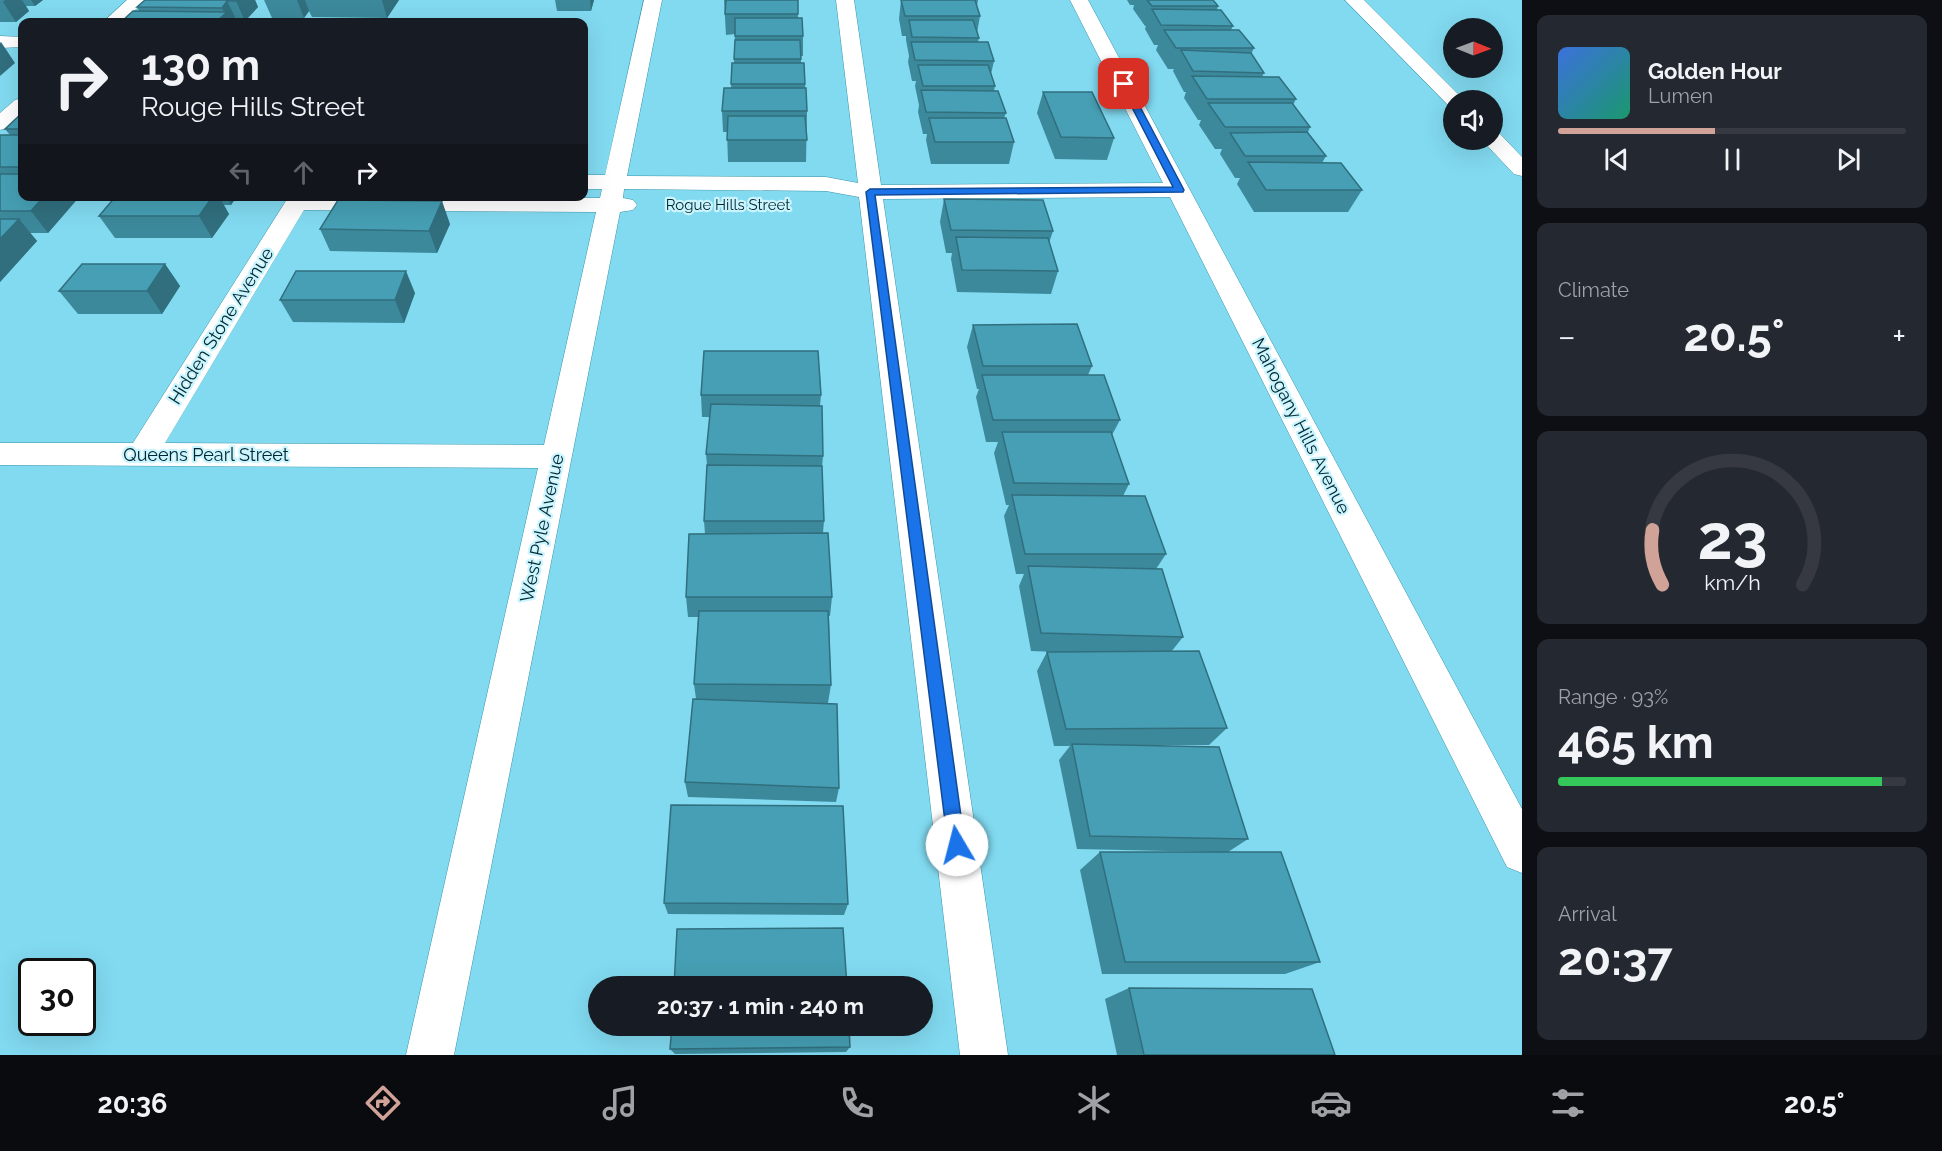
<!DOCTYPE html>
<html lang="en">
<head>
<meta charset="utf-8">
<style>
  body { margin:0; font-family:Raleway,sans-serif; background:#242831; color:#f1f3f6; height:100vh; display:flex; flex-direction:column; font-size:22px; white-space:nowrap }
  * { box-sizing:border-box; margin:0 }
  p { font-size:20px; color:#9ea1a6 }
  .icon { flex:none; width:33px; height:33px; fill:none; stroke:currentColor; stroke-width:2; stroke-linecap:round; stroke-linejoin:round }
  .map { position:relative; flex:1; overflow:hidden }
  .drawer { display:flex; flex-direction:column; gap:15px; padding:15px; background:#0d0f14; width:420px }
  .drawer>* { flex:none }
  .banner { position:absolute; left:18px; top:18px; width:570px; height:183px; border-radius:12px; box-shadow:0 6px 24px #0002; background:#171b24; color:#f1f3f6; overflow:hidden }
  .needle { width:39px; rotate:91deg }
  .controls { position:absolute; left:1443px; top:18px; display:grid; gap:12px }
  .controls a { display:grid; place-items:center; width:60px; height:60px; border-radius:50%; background:#171b24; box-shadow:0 6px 24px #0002; font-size:30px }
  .speed { position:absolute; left:18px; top:958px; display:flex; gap:12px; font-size:30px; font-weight:700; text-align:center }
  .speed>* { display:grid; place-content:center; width:78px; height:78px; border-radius:50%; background:#171b24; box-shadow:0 6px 24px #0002; line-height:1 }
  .speed .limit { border:3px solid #111; border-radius:9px; background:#fff; color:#111 }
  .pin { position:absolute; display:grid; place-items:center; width:51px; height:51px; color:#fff; margin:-26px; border-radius:12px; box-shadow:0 3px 9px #0006 }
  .me { position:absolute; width:66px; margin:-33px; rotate:352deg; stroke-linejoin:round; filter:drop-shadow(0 0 4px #0008) }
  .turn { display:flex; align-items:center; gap:21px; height:126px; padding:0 24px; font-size:27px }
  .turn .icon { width:78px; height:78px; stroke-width:2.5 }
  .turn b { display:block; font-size:42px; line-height:51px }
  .lanes { display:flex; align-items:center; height:57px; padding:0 24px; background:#0003; justify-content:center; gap:30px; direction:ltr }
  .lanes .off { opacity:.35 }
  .big { font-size:45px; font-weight:700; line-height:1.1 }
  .drawer .widget { flex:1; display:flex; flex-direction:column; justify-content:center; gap:9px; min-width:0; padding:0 21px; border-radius:12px; background:#242831 }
  .drawer .dial { align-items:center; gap:0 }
  .dial svg { height:156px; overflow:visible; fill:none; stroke:#363941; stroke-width:7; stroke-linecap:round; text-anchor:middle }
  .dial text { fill:#f1f3f6; stroke:none }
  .song { display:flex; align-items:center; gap:18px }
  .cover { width:72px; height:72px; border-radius:9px; background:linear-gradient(135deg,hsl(220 70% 55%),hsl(160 70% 35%)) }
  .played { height:6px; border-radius:3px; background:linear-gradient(90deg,#d0a298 45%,#363941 45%) }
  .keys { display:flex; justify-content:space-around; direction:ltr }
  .heat { display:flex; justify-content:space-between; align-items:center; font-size:33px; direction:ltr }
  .charge { height:9px; border-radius:4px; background:linear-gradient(90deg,#34c759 93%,#363941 0) }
  .trip { position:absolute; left:588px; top:976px; width:345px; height:60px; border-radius:30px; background:#171b24; box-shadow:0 6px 24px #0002; font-weight:700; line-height:60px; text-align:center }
  .dock { display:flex; height:96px; justify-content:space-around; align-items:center; background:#090b0e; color:#9ea1a6 }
  .dock .icon { width:42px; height:42px }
  .dock .on { color:#d0a298 }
  .dock b { font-size:27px; color:#f1f3f6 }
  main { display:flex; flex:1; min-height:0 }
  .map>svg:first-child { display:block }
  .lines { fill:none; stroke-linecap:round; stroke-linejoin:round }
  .minor-casing { stroke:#3a95a9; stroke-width:1 }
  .minor { fill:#fff; fill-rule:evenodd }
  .wall { fill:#3c899b }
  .shaded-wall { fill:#316f7e }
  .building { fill:#469fb4; stroke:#316f7e; stroke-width:1.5 }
  .route { fill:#1a73e8; stroke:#114b97; stroke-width:1.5 }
  .labels { text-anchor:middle; stroke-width:4.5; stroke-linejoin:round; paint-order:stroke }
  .far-street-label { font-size:15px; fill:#00262f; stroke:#caf4fe }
  .street-label { font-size:18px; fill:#00262f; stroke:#caf4fe }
</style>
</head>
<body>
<main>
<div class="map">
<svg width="1522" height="1055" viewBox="0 0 1522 1055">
  <rect width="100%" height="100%" fill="#82daf0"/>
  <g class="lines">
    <defs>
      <g id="minor">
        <path d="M127,0h19l-24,22h-19z"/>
        <path d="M644,0h18l-35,176 199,1 32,6 -22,-183h18l27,185 282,-2 -93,-183h18l434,809v64l-15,-6 -337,-670 -287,2 125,856h-48l-101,-858 -33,-6 -202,-2 -1,9 10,2 4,5 -4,5 -13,2 -166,843h-48l132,-587 -538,-3v-22h133l156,-247 311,2 2,-9h-18v-14h21zM304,210l292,2 -52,233 -379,-2z"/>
        <path d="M1345,0h19l100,100h-10v6l-7,-2z"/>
        <path d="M0,36l22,1v10l-22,1z"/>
        <path d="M22,98v17l-15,13 -7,2v-17l15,-13z"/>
        <path d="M1492,133l8,1 22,23v19l-8,-2 -32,-34h10z"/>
      </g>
    </defs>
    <use href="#minor" class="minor-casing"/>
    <use href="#minor" class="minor"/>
  </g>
  <g class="wall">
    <path d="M0,0h43l-8,6h-9l3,5 -13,11h-16z"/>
    <path d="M145,0h110l3,7 -13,14h-8l-98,-10 -2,-4z"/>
    <path d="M264,0h135l-12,18 -75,-1 -3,-6 -5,7h-32z"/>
    <path d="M555,0h39l-3,11h-34z"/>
    <path d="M724,0h74v18l5,18v20h-2v7l4,21 2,27 -1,51h-78l-1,-30h-4l-1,-21 9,-23 1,-25h2l1,-29 -9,1z"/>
    <path d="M901,0h77l-1,6 3,10 -3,17 2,5 -1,4 16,19 -3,13 4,12 -1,5 12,22 -2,5 10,24 -5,22h-78l-5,-24 1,-6h-4l-5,-22 1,-7 -4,-19 1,-5h-4l-4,-19 1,-6 -3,-16v-4h-4l-3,-17z"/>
    <path d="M1127,0h86l5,6 -1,4 16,16 -2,4 23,18 -3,6 13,19 -2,4 34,22 -3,6 17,22 -2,5 18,24 -4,7 40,27 -14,22h-94l-17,-28 3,-6h-5l-15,-24 2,-5h-7l-16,-24 2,-5h-3l-14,-22 2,-6h-2l-11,-21 1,-2h-6l-12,-19 2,-5h-4l-9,-16 1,-3h-1l-12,-17 1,-4h-4z"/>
    <path d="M1043,92l71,46 -7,22 -52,-1 -18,-46z"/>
    <path d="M22,113v83h58l-32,37h-18l7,8 -37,41v-147h10l-5,-6z"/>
    <path d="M116,196h121l-6,9h-8l6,9 -17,24h-97l-16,-22z"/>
    <path d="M944,199l109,32 -4,12 9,28 -7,23 -94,-2 -6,-33 1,-6h-6l-6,-31z"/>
    <path d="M450,224l-13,29 -107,-2 -10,-22z"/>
    <path d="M165,264l15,22 -18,28h-84l-19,-23z"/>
    <path d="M415,293l-11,30 -111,-1 -13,-22z"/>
    <path d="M973,325l119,41 -4,9 32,45 -8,15 17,49 -6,12 43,58 -10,15 27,68 -12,15 56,76 -18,17h-70l109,94 -20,13 92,110 -35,12h-183l-22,-104 20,-18h114l-137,-3 -18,-89 11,-14h-16l-17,-75 10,-19h10l-26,-1 -12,-65 5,-12h-8l-12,-58 5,-11h-3l-12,-52 4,-11h-12l-10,-45 3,-8h-2l-10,-42z"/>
    <path d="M701,395h120l-1,11 3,50 -1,12 2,53 -1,12 9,64 -2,19h-1l2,69 -3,18h-24l35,85 -3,14 -148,-5 -3,-15 11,-83 -2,-15 4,-67h-10l-2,-20 19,-63 -1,-13 3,-56 -1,-11 4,-37h-8z"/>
    <path d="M664,903l184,1 -4,11 -176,-1z"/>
    <path d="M1129,988l206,67h-218l-12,-56z"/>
    <path d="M850,1047l-4,5 -171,2 -5,-5z"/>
  </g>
  <g class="shaded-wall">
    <path d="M5,0h17l7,11 -13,11 -13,-20z"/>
    <path d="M31,0h12l-8,6z"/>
    <path d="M237,0h18l3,7 -13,14 -9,-20z"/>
    <path d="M297,0h8l4,11 -5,7z"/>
    <path d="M382,0h17l-12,18z"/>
    <path d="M590,0h4l-3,11z"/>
    <path d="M227,1l10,20 -2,1h-19l9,-8 -3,-6z"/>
    <path d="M1,42l14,21 -15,13v-33z"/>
    <path d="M44,196h36l-32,37 -17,-22z"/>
    <path d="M213,196h6l10,18 -17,24 -13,-22z"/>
    <path d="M227,196h10l-6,9z"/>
    <path d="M442,201l8,23 -13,29 -8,-22z"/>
    <path d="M19,219l18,22 -37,41v-43z"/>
    <path d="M165,264l15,22 -18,28 -15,-23z"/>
    <path d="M406,271l9,22 -11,30 -9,-23z"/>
  </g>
  <g class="building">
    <path d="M145,0h92l-1,1h-9l-5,7 -85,-1z"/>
    <path d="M726,0h72v14h-73z"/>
    <path d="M901,0h74l5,16h-75z"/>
    <path d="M1147,0h66l5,6h-66z"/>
    <path d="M1152,9l69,1 12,16 -72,-1z"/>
    <path d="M133,11l94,1 -11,10h-95z"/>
    <path d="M735,18h67l1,18h-68z"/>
    <path d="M909,20h64l6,18 -67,-1z"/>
    <path d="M1164,30h75l15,18h-78z"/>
    <path d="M735,40h65l1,19h-67z"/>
    <path d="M911,42h77l6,19 -79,-1z"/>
    <path d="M1181,50l70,3 13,20 -71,-2z"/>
    <path d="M732,63h72l1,21h-74z"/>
    <path d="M918,65h70l7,21h-72z"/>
    <path d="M1192,76l87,1 17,22h-89z"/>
    <path d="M724,88h82l1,23h-85z"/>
    <path d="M921,90l77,1 8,22 -80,-1z"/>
    <path d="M1043,92h49l22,46 -53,-1z"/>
    <path d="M1208,103h84l18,24h-85z"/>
    <path d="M22,113v16h-17z"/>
    <path d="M728,116h77l2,24h-80z"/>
    <path d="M929,118h77l8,24h-79z"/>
    <path d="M1307,132l19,24h-81l-15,-23z"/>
    <rect x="0" y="135" width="22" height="32"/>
    <path d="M1248,162l93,1 21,27h-96z"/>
    <path d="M0,174h22v22h22l-13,15h-31z"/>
    <path d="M116,196h97l-14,20h-100z"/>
    <path d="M944,199l99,1 10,31 -102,-1z"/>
    <path d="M338,200l104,1 -13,30 -109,-2z"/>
    <path d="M0,219h19l-19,20z"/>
    <path d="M956,237l92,1 10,33 -96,-1z"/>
    <path d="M82,264h83l-18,27h-88z"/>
    <path d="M296,271h110l-11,29h-115z"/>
    <path d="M1077,324l15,42h-109l-10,-41z"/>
    <path d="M704,351h114l3,44h-120z"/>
    <path d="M982,375h122l16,45h-127z"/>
    <path d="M711,404l111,2 1,50 -117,-2z"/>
    <path d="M1002,432h109l18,52 -115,-1z"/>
    <path d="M707,465l115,1 2,55h-120z"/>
    <path d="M1012,495l133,1 21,58h-141z"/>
    <path d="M828,533l4,64h-146l3,-63z"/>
    <path d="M1028,566l134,3 21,68 -142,-4z"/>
    <path d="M699,611h129l3,74 -137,-1z"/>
    <path d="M1199,651l28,77 -161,1 -19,-77z"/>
    <path d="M693,699l144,5 2,84 -154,-6z"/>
    <path d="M1072,744l147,3 29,92 -158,-3z"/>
    <path d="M671,805l172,1 5,98 -184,-1z"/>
    <path d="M1100,852h181l39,110h-195z"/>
    <path d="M843,928l4,59h-173l3,-58z"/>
    <path d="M1129,988l183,1 23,66h-191z"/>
    <path d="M672,1026h177l1,21 -180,2z"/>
  </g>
  <path class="route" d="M1124,82l4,2 56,106 -1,2 -308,3 90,650 -2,6 -6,3 -7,-3 -2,-6 -82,-653 4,-3 303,-2 -53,-103z"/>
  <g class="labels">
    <g class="far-street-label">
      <text x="728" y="210">Rogue Hills Street</text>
    </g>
    <g class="street-label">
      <text transform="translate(221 326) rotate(-58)" y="6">Hidden Stone Avenue</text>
      <text transform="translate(1301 426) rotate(63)" y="6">Mahogany Hills Avenue</text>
      <text x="206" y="461">Queens Pearl Street</text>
      <text transform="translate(542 528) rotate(-78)" y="6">West Pyle Avenue</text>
    </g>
  </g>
</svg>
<div class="controls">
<a><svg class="needle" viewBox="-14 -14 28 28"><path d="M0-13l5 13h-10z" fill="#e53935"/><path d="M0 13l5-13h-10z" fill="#9ea1a6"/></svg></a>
<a><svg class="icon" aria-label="sound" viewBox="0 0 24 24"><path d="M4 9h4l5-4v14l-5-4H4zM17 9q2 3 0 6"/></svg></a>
</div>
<div class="speed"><div class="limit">30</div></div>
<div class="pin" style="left:1124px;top:84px;background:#d93025"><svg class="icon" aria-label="arrive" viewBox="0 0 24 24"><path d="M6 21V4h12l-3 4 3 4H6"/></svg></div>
<svg class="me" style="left:957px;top:845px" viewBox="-20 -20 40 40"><circle r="19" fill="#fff"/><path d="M0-13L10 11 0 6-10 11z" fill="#1a73e8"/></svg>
<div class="trip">20:37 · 1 min · 240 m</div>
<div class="banner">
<div class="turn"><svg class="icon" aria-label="right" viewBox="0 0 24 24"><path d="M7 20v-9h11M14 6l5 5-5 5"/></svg><div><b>130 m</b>Rouge Hills Street</div></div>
<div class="lanes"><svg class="icon off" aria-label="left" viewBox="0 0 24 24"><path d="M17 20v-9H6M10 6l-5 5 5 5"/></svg><svg class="icon off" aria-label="ahead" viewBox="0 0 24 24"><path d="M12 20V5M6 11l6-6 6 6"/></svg><svg class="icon" aria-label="right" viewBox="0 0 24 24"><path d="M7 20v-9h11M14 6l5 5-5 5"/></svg></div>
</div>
</div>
<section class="drawer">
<div class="widget">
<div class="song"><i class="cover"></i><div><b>Golden Hour</b><p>Lumen</p></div></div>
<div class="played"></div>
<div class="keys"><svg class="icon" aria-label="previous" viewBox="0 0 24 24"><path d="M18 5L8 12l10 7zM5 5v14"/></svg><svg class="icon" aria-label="pause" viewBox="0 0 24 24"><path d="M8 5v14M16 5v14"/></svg><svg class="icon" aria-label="next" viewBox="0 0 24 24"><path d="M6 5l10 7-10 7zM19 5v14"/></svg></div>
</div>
<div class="widget"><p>Climate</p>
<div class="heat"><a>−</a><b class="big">20.5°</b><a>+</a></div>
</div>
<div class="widget dial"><svg viewBox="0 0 100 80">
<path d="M14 69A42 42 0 1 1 86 69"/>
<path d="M14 69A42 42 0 0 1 9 41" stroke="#d0a298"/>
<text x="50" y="56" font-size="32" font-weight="700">23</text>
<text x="50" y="72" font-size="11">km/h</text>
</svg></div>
<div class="widget"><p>Range · 93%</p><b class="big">465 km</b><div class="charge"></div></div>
<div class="widget"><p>Arrival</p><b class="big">20:37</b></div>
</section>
</main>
<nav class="dock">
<b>20:36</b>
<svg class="icon on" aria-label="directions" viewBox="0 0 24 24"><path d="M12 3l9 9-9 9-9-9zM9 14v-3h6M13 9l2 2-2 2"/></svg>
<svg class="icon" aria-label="music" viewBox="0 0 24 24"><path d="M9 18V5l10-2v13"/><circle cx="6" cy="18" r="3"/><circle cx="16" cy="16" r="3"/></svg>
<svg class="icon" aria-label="phone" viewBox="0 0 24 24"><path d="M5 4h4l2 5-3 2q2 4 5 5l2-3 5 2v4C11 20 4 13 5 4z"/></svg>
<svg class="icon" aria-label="climate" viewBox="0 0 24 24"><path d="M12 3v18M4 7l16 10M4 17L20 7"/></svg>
<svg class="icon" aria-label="car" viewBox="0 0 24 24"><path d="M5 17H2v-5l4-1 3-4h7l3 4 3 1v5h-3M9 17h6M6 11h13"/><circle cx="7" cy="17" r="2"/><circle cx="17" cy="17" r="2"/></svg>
<svg class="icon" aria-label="filters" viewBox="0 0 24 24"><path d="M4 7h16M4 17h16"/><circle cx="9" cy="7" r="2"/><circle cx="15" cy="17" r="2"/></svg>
<b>20.5°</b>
</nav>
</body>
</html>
